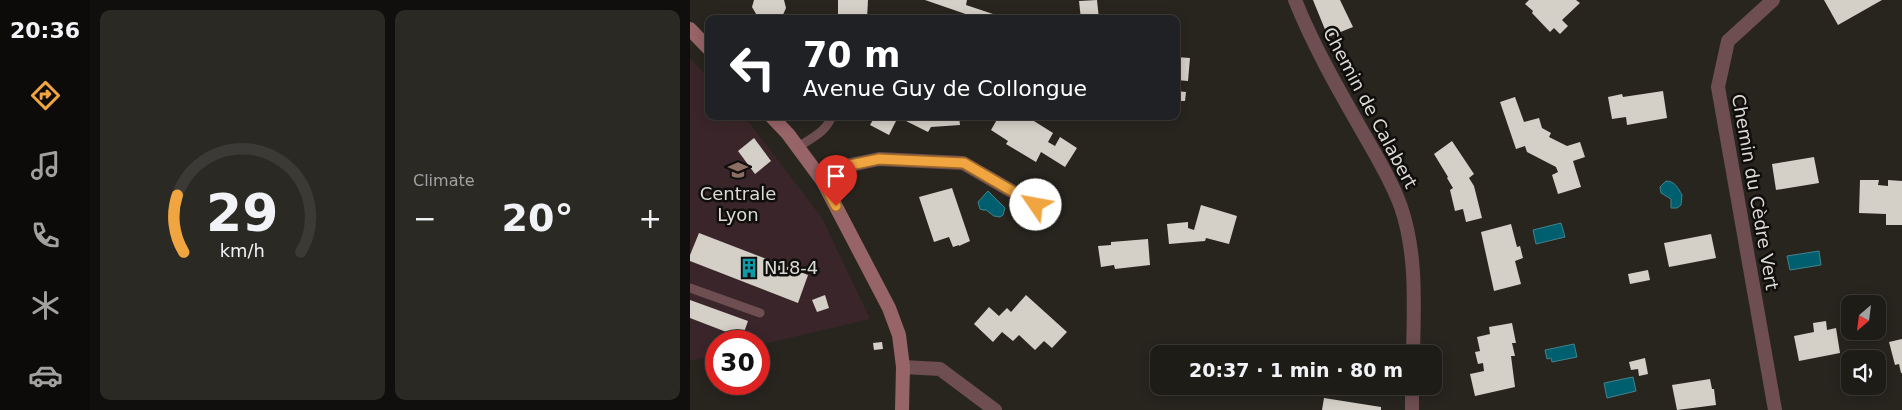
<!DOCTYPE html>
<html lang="en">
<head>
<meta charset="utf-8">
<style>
  body { margin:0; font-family:"DejaVu Sans",sans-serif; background:#2b2924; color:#f1f3f6; height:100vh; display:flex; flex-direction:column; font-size:19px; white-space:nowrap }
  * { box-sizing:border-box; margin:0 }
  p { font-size:16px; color:#a1a1a1 }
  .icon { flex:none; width:28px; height:28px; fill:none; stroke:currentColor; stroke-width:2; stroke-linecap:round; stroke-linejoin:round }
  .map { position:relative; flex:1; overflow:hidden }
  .drawer { display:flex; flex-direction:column; gap:10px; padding:10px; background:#100f0d; width:600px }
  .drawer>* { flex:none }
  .hud { position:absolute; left:15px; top:15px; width:475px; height:105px; border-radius:10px; box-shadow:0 2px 12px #0003,0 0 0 1px #3c3a36; background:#202124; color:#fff; overflow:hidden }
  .needle { width:32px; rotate:208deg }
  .tools { position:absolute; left:1151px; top:295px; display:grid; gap:10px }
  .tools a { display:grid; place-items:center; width:45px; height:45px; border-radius:10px; background:#1e1c17; box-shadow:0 2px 12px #0003,0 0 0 1px #3c3a36; font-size:25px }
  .speed { position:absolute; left:15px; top:330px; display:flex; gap:10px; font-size:25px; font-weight:700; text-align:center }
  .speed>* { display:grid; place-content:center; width:65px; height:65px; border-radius:50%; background:#1e1c17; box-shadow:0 2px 12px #0003,0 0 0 1px #3c3a36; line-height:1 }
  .speed .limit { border:8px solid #d22; background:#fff; color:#111 }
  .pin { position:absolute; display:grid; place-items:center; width:42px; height:42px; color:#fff; margin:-51px -21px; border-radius:50% 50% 50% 0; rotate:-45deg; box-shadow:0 0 5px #0007 }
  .pin .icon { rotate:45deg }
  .me { position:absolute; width:55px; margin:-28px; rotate:303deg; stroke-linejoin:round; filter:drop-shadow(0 0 4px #0008) }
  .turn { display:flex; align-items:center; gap:18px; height:105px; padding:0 15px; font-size:22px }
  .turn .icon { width:65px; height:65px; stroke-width:2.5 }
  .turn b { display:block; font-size:35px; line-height:42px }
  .big { font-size:38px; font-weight:800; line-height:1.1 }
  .drawer .card { flex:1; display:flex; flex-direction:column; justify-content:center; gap:8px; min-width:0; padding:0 18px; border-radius:10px; background:#2b2924 }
  .drawer .dial { align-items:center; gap:0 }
  .dial svg { height:130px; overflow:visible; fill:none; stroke:#3c3a36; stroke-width:7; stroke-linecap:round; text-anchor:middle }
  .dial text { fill:#f1f3f6; stroke:none }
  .heat { display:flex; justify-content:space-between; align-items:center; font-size:28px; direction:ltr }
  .drawer .tiles { flex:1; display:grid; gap:10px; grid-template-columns:repeat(2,1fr) }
  .trip { position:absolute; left:460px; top:345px; width:292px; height:50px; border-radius:10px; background:#1e1c17; box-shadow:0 2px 12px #0003,0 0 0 1px #3c3a36; font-weight:800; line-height:50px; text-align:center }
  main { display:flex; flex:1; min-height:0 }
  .tab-bar { display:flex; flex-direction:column; width:90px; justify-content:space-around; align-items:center; background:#0c0b09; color:#a1a1a1 }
  .tab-bar .icon { width:35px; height:35px }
  .tab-bar .on { color:#f1a540 }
  .tab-bar b { font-size:22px; color:#f1f3f6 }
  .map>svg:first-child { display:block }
  .education { fill:#3a262a }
  .water { fill:#005f6e; stroke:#42848d }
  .building { fill:#d4cfc7 }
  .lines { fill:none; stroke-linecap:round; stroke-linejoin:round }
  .service { stroke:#6e4e50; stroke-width:9 }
  .minor { stroke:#6e4e50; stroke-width:14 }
  .tertiary { stroke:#6e4e50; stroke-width:14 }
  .secondary { stroke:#976468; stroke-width:14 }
  .route-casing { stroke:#9d6b2a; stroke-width:12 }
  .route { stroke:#f1a540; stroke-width:9 }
  .labels { text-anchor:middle; stroke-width:5; stroke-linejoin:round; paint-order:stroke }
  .street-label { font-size:18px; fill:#dcdad6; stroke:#100e0c }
  .poi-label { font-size:18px; fill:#dcdad6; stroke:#100e0c }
</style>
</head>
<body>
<main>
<nav class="tab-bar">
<b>20:36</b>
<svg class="icon on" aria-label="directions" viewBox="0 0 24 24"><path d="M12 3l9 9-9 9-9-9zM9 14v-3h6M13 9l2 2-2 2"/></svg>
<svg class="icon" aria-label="music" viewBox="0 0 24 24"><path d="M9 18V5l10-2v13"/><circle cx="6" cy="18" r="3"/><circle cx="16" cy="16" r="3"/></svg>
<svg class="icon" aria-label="phone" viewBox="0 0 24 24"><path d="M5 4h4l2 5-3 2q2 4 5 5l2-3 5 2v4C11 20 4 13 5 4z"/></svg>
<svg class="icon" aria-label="climate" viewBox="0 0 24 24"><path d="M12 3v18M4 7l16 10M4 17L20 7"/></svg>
<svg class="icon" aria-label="car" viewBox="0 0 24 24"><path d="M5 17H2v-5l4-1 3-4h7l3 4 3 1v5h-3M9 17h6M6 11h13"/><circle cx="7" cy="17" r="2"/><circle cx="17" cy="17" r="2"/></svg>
</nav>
<section class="drawer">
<div class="tiles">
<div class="card dial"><svg viewBox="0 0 100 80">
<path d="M14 69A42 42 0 1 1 86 69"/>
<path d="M14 69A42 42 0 0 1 10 34" stroke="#f1a540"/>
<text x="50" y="56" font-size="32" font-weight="700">29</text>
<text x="50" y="72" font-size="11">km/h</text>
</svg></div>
<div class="card"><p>Climate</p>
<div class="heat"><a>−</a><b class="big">20°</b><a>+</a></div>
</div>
</div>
</section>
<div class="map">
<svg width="1212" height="410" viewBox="0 0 1212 410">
  <rect width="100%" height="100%" fill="#28251f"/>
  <path class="education" d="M0,58l19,20v38h35l78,102 48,101 -111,26v-4h-43v14l-26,6z"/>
  <g class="water">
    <path d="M976,181c9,0 12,7 16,14l-1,10 -4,3h-6v-9l-10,-6 -1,-6z"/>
    <path d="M298,191l17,17 -2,7 -3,2 -6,-1 -8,-6h-3l-3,-1 -2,-7z"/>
    <path d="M871,223l4,14 -29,7 -3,-14z"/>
    <path d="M1129,251l2,14 -31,5 -3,-14z"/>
    <path d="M884,344l3,13 -25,5 -1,-4 -4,1 -2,-9z"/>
    <path d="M943,377l3,14 -29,7 -3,-15z"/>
  </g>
  <g class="building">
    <path d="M64,0h30l2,8 -4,9 -3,2h-20l-7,-12z"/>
    <path d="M148,0h30l-1,19h-29z"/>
    <path d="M235,0h42l-1,5 30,10 -2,4h-14z"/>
    <path d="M407,0l2,19h-18l-2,-18z"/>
    <path d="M623,0h27l13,27 -25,10z"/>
    <path d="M839,0h47l4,3 -18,17 6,6 -8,8 -6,-6 -4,4 -18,-19 1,-2 -8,-7z"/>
    <path d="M1134,0h58l-44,25z"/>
    <path d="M486,57l14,1 -2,23 -12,-1z"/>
    <path d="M486,91l10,1 -1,9h-9z"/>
    <path d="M973,91l4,27 -40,7 -1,-8 -14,2 -4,-22 14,-3 1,3z"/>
    <path d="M825,97l9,25 15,-4 3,10 9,5 -2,4 18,9 13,-4 5,15 -12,4 8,26 -23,7 -6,-19 6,-3 -2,-5 -29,-15 -2,-6 -9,3 -16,-47z"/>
    <path d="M185,116h84l1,9 -29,2 -3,5 -30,-15 -9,18 -19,-10z"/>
    <path d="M309,116h27l27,17 -5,9 7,4 5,-9 17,11 -12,19 -24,-15 -5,10 -30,-18 2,-3 -17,-11z"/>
    <path d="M64,138l17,23 -16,13 -17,-23z"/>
    <path d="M762,141l22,33 -5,4 5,8 8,32 -16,4 -3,-13 -8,2 -5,-21 3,-2 -6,-10 1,-1 -14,-23z"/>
    <path d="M1124,157l5,26 -43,7 -4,-26z"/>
    <path d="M1170,180h19l-1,5 10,1v-6l14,1v44h-16v-11l-27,-1z"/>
    <path d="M262,188l18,53 -11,5v-1l-6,2 -4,-10 -15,5 -15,-45z"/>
    <path d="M511,205l36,11 -8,28 -23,-6 -1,3 -36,3 -2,-20 21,-2v6l6,2z"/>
    <path d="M821,224l6,23 3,-1 3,12 -8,3 6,23 -27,7 -13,-59z"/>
    <path d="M9,233l109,42 -10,28 -108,-42v-6z"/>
    <path d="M1021,234l5,24 -47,9 -5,-24z"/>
    <path d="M458,239l2,26 -35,4 -1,-4 -13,2 -3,-21 13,-1v-3z"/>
    <path d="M958,270l2,10 -20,4 -2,-10z"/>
    <path d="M135,295l4,13 -12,4 -5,-12z"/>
    <path d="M336,295l41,37 -15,16 -8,-7 -9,9 -16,-15 -6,6 -11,-9 -9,10 -19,-18 15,-17 10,9 8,-8 4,4z"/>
    <path d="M0,300l58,21 -6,17 -52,-20z"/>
    <path d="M1136,321l1,9 9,-2 4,25 -41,8 -5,-25 20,-4 -1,-9z"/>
    <path d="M822,323l4,20h-4l3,13h-4l4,31 -40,9 -5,-22 14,-3 -1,-8 -5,1 -3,-12 5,-1 -3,-14 13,-3 -1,-7z"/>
    <path d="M1212,339v34h-1l-2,-9 -4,1 -6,-23z"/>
    <path d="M192,342l1,7 -9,1 -1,-7z"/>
    <path d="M955,358l3,16 -9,2 -1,-7 -7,1 -2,-8z"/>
    <path d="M1020,379l2,10h2l2,16 -39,5 -5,-25z"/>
    <path d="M634,398l57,9v3h-59z"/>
  </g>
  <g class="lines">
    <g class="service">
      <path d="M108,147c14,-9 28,-15 34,-31"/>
      <path d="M0,288l70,25"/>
    </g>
    <g class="minor">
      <path d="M605,0c18,45 42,87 66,129 14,25 30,50 40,78 16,47 13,98 12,147"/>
      <path d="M1083,0l-45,41 -10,46 57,323"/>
      <path d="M132,180l19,-13 38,-8 84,4 73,42"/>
      <path d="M722,410v-24"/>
    </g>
    <path class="tertiary" d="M213,367l37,2 55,41"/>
    <g class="secondary">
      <path d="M0,29l19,20"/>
      <path d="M81,116l17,18 34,46 67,128 10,27 4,32 -1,43"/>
    </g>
  </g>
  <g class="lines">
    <defs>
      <path id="route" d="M146,206l-14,-26 19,-13 38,-8 85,4 72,42"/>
    </defs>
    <use href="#route" class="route-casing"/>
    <use href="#route" class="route"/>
  </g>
  <defs>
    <symbol id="university-bare" viewBox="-9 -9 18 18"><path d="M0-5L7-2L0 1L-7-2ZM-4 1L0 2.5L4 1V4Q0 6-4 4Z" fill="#8d6e63" stroke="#100e0c" stroke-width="2.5" paint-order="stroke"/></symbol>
    <symbol id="building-bare" viewBox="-9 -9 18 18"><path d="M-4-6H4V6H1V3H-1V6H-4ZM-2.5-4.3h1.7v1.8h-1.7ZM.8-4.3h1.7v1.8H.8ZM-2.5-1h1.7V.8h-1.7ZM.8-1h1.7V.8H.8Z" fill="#0f9aa8" stroke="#100e0c" stroke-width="2.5" paint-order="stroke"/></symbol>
  </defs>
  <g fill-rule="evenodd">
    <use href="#university-bare" x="34" y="156" width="28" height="28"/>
    <use href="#building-bare" x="45" y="254" width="28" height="28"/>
  </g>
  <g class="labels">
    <g class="street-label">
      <text transform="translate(680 108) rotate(62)" y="6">Chemin de Calabert</text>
      <text transform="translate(1065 192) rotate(80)" y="6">Chemin du Cèdre Vert</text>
    </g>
    <g class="poi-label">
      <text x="48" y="200">Centrale<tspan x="48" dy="21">Lyon</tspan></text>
      <text x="74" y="274" text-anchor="start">N18-4</text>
    </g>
  </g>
</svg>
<div class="tools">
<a><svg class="needle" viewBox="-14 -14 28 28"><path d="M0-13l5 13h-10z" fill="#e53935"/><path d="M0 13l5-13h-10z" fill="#a1a1a1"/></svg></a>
<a><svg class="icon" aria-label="sound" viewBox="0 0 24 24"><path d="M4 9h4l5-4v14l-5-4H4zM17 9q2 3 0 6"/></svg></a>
</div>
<div class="speed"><div class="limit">30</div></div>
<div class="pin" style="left:146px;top:206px;background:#d93025"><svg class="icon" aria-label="arrive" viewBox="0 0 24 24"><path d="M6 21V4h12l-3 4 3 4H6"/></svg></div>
<svg class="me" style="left:346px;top:205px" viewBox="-20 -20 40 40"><circle r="19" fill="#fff"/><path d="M0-13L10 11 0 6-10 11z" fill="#f1a540"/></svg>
<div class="trip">20:37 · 1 min · 80 m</div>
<div class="hud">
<div class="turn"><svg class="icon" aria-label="left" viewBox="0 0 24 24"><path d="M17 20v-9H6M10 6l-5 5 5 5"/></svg><div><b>70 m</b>Avenue Guy de Collongue</div></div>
</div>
</div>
</main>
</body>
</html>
